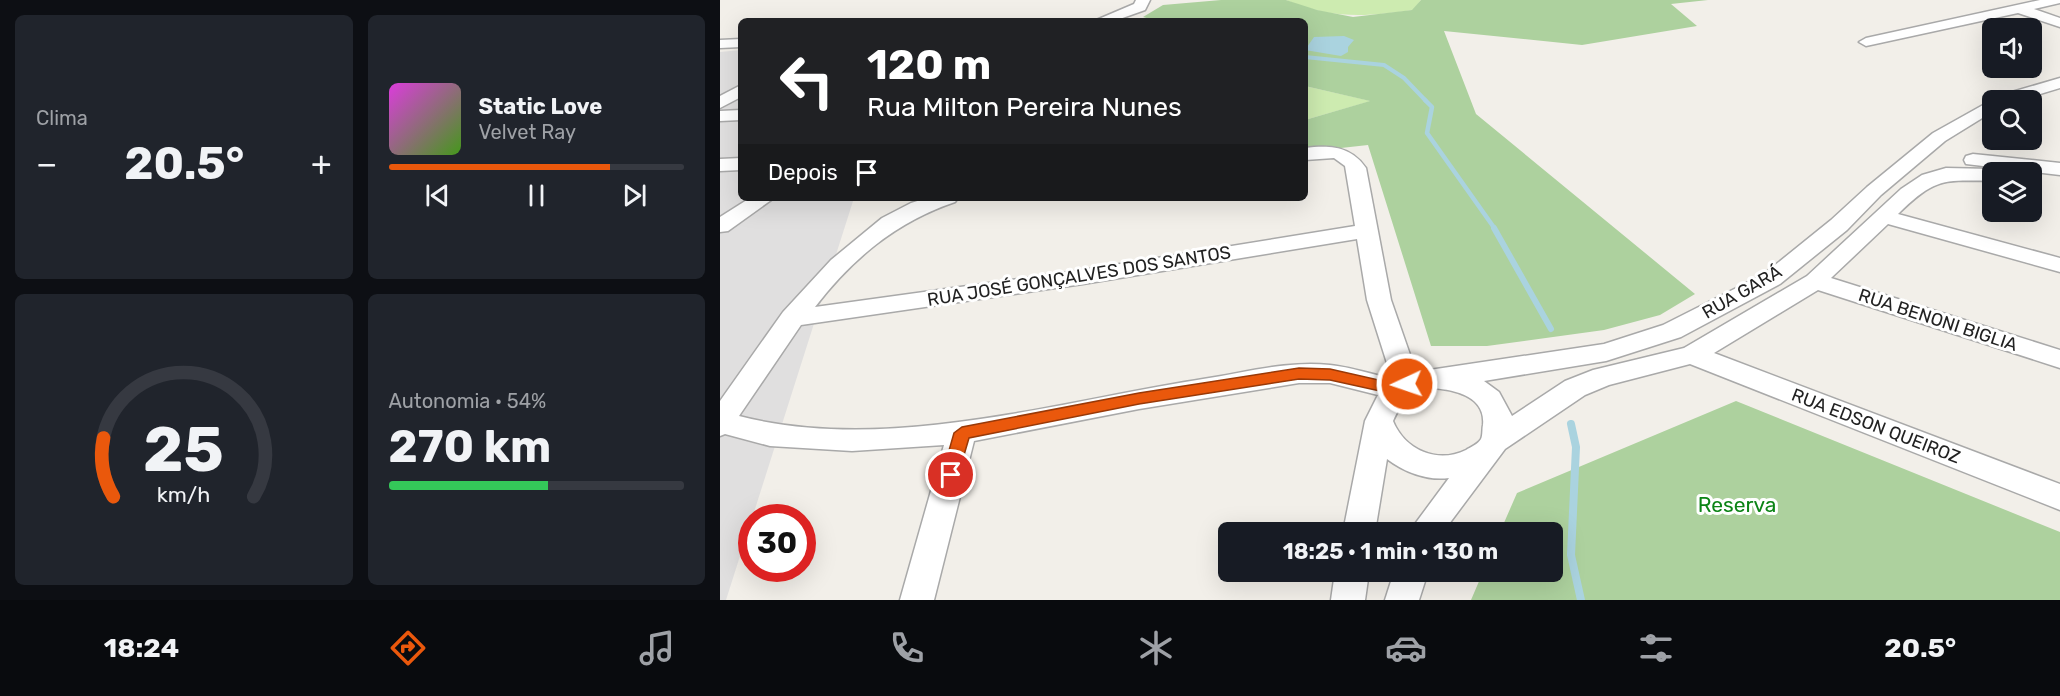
<!DOCTYPE html>
<html lang="pt">
<head>
<meta charset="utf-8">
<style>
  body { margin:0; font-family:Rubik,sans-serif; background:#20242c; color:#f1f3f6; height:100vh; display:flex; flex-direction:column; font-size:22px; white-space:nowrap }
  * { box-sizing:border-box; margin:0 }
  p { font-size:20px; color:#9ea1a6 }
  .icon { flex:none; width:33px; height:33px; fill:none; stroke:currentColor; stroke-width:2; stroke-linecap:round; stroke-linejoin:round }
  .map { position:relative; flex:1; overflow:hidden }
  .drawer { display:flex; flex-direction:column; gap:15px; padding:15px; background:#0d0f14; width:720px }
  .drawer>* { flex:none }
  .banner { position:absolute; left:18px; top:18px; width:570px; height:183px; border-radius:9px; box-shadow:0 6px 24px #0002; background:#202124; color:#fff; overflow:hidden }
  .tools { position:absolute; left:1262px; top:18px; display:grid; gap:12px }
  .tools a { display:grid; place-items:center; width:60px; height:60px; border-radius:9px; background:#171b24; box-shadow:0 6px 24px #0002; font-size:30px }
  .speed { position:absolute; left:18px; top:504px; display:flex; gap:12px; font-size:30px; font-weight:700; text-align:center }
  .speed>* { display:grid; place-content:center; width:78px; height:78px; border-radius:50%; background:#171b24; box-shadow:0 6px 24px #0002; line-height:1 }
  .speed .limit { border:9px solid #d22; background:#fff; color:#111 }
  .pin { position:absolute; display:grid; place-items:center; width:51px; height:51px; color:#fff; margin:-26px; border:3px solid #fff; border-radius:50%; box-shadow:0 2px 6px #0007 }
  .me { position:absolute; width:66px; margin:-33px; rotate:267deg; stroke-linejoin:round; filter:drop-shadow(0 0 4px #0008) }
  .turn { display:flex; align-items:center; gap:21px; height:126px; padding:0 30px; font-size:27px }
  .turn .icon { width:78px; height:78px; stroke-width:2.5 }
  .turn b { display:block; font-size:42px; line-height:51px }
  .then { display:flex; align-items:center; height:57px; padding:0 30px; background:#0003; gap:12px; font-size:22px }
  .big { font-size:45px; font-weight:700; line-height:1.1 }
  .drawer .card { flex:1; display:flex; flex-direction:column; justify-content:center; gap:9px; min-width:0; padding:0 21px; border-radius:9px; background:#20242c }
  .drawer .dial { align-items:center; gap:0 }
  .dial svg { height:156px; overflow:visible; fill:none; stroke:#363941; stroke-width:7; stroke-linecap:round; text-anchor:middle }
  .dial text { fill:#f1f3f6; stroke:none }
  .song { display:flex; align-items:center; gap:18px }
  .cover { width:72px; height:72px; border-radius:9px; background:linear-gradient(135deg,hsl(300 70% 55%),hsl(100 70% 35%)) }
  .played { height:6px; border-radius:3px; background:linear-gradient(90deg,#ea580c 75%,#363941 75%) }
  .keys { display:flex; justify-content:space-around; direction:ltr }
  .heat { display:flex; justify-content:space-between; align-items:center; font-size:33px; direction:ltr }
  .charge { height:9px; border-radius:4px; background:linear-gradient(90deg,#34c759 54%,#363941 0) }
  .drawer .tiles { flex:1; display:grid; gap:15px; grid-template-columns:repeat(2,1fr) }
  .trip { position:absolute; left:498px; top:522px; width:345px; height:60px; border-radius:9px; background:#171b24; box-shadow:0 6px 24px #0002; font-weight:700; line-height:60px; text-align:center }
  .tabs { display:flex; height:96px; justify-content:space-around; align-items:center; background:#090b0e; color:#9ea1a6 }
  .tabs .icon { width:42px; height:42px }
  .tabs .on { color:#ea580c }
  .tabs b { font-size:27px; color:#f1f3f6 }
  main { display:flex; flex:1; min-height:0 }
  .map>svg:first-child { display:block }
  .residential { fill:#e0dfdf }
  .grass { fill:#cdebb0 }
  .forest { fill:#add19e }
  .water { fill:#aad3df }
  .lines { fill:none; stroke-linecap:round; stroke-linejoin:round }
  .stream-far3 { stroke:#aad3df; stroke-width:4 }
  .stream-far2 { stroke:#aad3df; stroke-width:4.5 }
  .stream-far1 { stroke:#aad3df; stroke-width:6 }
  .stream { stroke:#aad3df; stroke-width:8 }
  .street-casing { stroke:#a9a9a9; stroke-width:3 }
  .street { fill:#fff; fill-rule:evenodd }
  .route { fill:#ea580c; stroke:#983908; stroke-width:1.5 }
  .labels { text-anchor:middle; stroke-width:6; stroke-linejoin:round; paint-order:stroke }
  .street-label { font-size:18px; fill:#222; stroke:#fff }
  .near-park-label { font-size:21px; fill:#0c8416; stroke:#fff }
</style>
</head>
<body>
<main>
<section class="drawer">
<div class="tiles">
<div class="card"><p>Clima</p>
<div class="heat"><a>−</a><b class="big">20.5°</b><a>+</a></div>
</div>
<div class="card">
<div class="song"><i class="cover"></i><div><b>Static Love</b><p>Velvet Ray</p></div></div>
<div class="played"></div>
<div class="keys"><svg class="icon" aria-label="previous" viewBox="0 0 24 24"><path d="M18 5L8 12l10 7zM5 5v14"/></svg><svg class="icon" aria-label="pause" viewBox="0 0 24 24"><path d="M8 5v14M16 5v14"/></svg><svg class="icon" aria-label="next" viewBox="0 0 24 24"><path d="M6 5l10 7-10 7zM19 5v14"/></svg></div>
</div>
<div class="card dial"><svg viewBox="0 0 100 80">
<path d="M14 69A42 42 0 1 1 86 69"/>
<path d="M14 69A42 42 0 0 1 9 39" stroke="#ea580c"/>
<text x="50" y="56" font-size="32" font-weight="700">25</text>
<text x="50" y="72" font-size="11">km/h</text>
</svg></div>
<div class="card"><p>Autonomia · 54%</p><b class="big">270 km</b><div class="charge"></div></div>
</div>
</section>
<div class="map">
<svg width="1340" height="600" viewBox="0 0 1340 600">
  <rect width="100%" height="100%" fill="#f2efe9"/>
  <path class="residential" d="M21,50v148h113l-128,402h-6v-548z"/>
  <g class="grass">
    <path d="M566,0h135l-8,10c-47,7 -83,9 -127,-10z"/>
    <path d="M585,86l66,15 -66,19z"/>
  </g>
  <g class="forest">
    <path d="M501,0h65l31,10 36,7 59,-7 9,-10h287l-37,4 26,22 -115,19 -138,-14 32,83 219,180 -35,21 -56,15 -117,16h-56l-63,-201 -63,7v-32l65,-19 -65,-15v-65h-93l-3,-3 -52,3 -14,-4 20,-12z"/>
    <path d="M1016,401l324,131v68h-589l12,-28h69v-40h-52l17,-39z"/>
  </g>
  <path class="water" d="M624,36l10,4 -6,7v5l-7,4 -36,-6 9,-13z"/>
  <g class="lines">
    <path class="stream-far3" d="M585,57l79,8 20,13 22,23"/>
    <path class="stream-far2" d="M705,100l7,7 -5,26 68,96"/>
    <path class="stream-far1" d="M774,228l57,101"/>
    <path class="stream" d="M851,424l5,23 -5,108 10,45"/>
    <defs>
      <g id="street">
        <path d="M416,0h14l-5,10 -31,11h-20l40,-17z"/>
        <path d="M1320,0h20v3l-26,6 26,9v9l-42,-14 -152,33 -7,-4 7,-4z"/>
        <path d="M21,39v8l-21,1v-8z"/>
        <path d="M1340,78v10l-40,12h-24l2,-4z"/>
        <path d="M21,85v12l-21,11v-12z"/>
        <path d="M1272,100h2h-2v12l-47,29 -64,54 -34,35 -67,54 -99,53 -75,24 -122,20 15,11 13,24 53,-35 28,-11 91,-22 123,-72 94,-87 21,-14 24,-7 46,1 8,3h-8v9c-49,-1 -57,-3 -94,33l162,44v14l-172,-48 -57,54 229,72v18l-242,-78 -104,63 346,131v26l-370,-146 -81,21 -24,10 -80,54 -62,83h-34l40,-54c-22,3 -45,-6 -62,-19l-12,73h-32l22,-111 13,-26 -48,-12h-31l-160,26 -165,32 -40,159h-34l44,-155 -92,6 -82,-5 -45,-12 -5,2v-35l63,-89 48,-52 51,-42 29,-15 16,-5h31l-3,4c-59,20 -102,56 -140,105l268,-37 272,-44 -10,-60 -11,-8 -29,2v-12c25,-3 46,-2 61,20l25,132 25,72 188,-28 59,-19 101,-51 67,-54 36,-33 66,-54zM637,239l10,61 25,79c-20,-5 -42,-12 -62,-14 -41,-5 -86,8 -127,14 -147,23 -317,75 -464,37l62,-91 282,-41zM709,388c23,1 57,7 54,37 -1,4 0,10 -2,14 -3,5 -10,8 -15,11 -29,14 -61,0 -73,-29 8,-18 17,-28 36,-33z"/>
        <path d="M21,110v10l-21,1v-10z"/>
        <path d="M1253,154l87,9v12l-94,-11 -2,-4 2,-4z"/>
        <path d="M21,158v12l-21,1v-12z"/>
        <path d="M30,198h24l-46,33 -8,1v-15z"/>
        <path d="M615,572h34l-4,28h-34z"/>
        <path d="M674,572h34l-9,28h-34z"/>
      </g>
    </defs>
    <use href="#street" class="street-casing"/>
    <use href="#street" class="street"/>
  </g>
  <path class="route" d="M579,368l31,1 66,15 11,-6 8,6 -17,11 -68,-15 -31,-1 -160,25 -170,34 -12,41h-12l-3,-4 12,-42 8,-6 177,-34z"/>
  <g class="labels">
    <g class="street-label">
      <text transform="translate(359 276) rotate(-9)" y="6">RUA JOSÉ GONÇALVES DOS SANTOS</text>
      <text transform="translate(1022 292) rotate(-30)" y="6">RUA GARÁ</text>
      <text transform="translate(1218 320) rotate(18)" y="6">RUA BENONI BIGLIA</text>
      <text transform="translate(1156 426) rotate(21)" y="6">RUA EDSON QUEIROZ</text>
    </g>
    <g class="near-park-label">
      <text x="1017" y="512">Reserva</text>
    </g>
  </g>
</svg>
<div class="tools">
<a><svg class="icon" aria-label="sound" viewBox="0 0 24 24"><path d="M4 9h4l5-4v14l-5-4H4zM17 9q2 3 0 6"/></svg></a>
<a><svg class="icon" aria-label="search" viewBox="0 0 24 24"><circle cx="10" cy="10" r="6"/><path d="M15 15l6 6"/></svg></a>
<a><svg class="icon" aria-label="layers" viewBox="0 0 24 24"><path d="M12 4l9 5-9 5-9-5zM3 14l9 5 9-5"/></svg></a>
</div>
<div class="speed"><div class="limit">30</div></div>
<div class="pin" style="left:231px;top:475px;background:#d93025"><svg class="icon" aria-label="arrive" viewBox="0 0 24 24"><path d="M6 21V4h12l-3 4 3 4H6"/></svg></div>
<svg class="me" style="left:687px;top:384px" viewBox="-20 -20 40 40"><circle r="17" fill="#ea580c" stroke="#fff" stroke-width="3"/><path d="M0-11L8 9 0 5-8 9z" fill="#fff"/></svg>
<div class="trip">18:25 · 1 min · 130 m</div>
<div class="banner">
<div class="turn"><svg class="icon" aria-label="left" viewBox="0 0 24 24"><path d="M17 20v-9H6M10 6l-5 5 5 5"/></svg><div><b>120 m</b>Rua Milton Pereira Nunes</div></div>
<div class="then">Depois<svg class="icon" aria-label="arrive" viewBox="0 0 24 24"><path d="M6 21V4h12l-3 4 3 4H6"/></svg></div>
</div>
</div>
</main>
<nav class="tabs">
<b>18:24</b>
<svg class="icon on" aria-label="directions" viewBox="0 0 24 24"><path d="M12 3l9 9-9 9-9-9zM9 14v-3h6M13 9l2 2-2 2"/></svg>
<svg class="icon" aria-label="music" viewBox="0 0 24 24"><path d="M9 18V5l10-2v13"/><circle cx="6" cy="18" r="3"/><circle cx="16" cy="16" r="3"/></svg>
<svg class="icon" aria-label="phone" viewBox="0 0 24 24"><path d="M5 4h4l2 5-3 2q2 4 5 5l2-3 5 2v4C11 20 4 13 5 4z"/></svg>
<svg class="icon" aria-label="climate" viewBox="0 0 24 24"><path d="M12 3v18M4 7l16 10M4 17L20 7"/></svg>
<svg class="icon" aria-label="car" viewBox="0 0 24 24"><path d="M5 17H2v-5l4-1 3-4h7l3 4 3 1v5h-3M9 17h6M6 11h13"/><circle cx="7" cy="17" r="2"/><circle cx="17" cy="17" r="2"/></svg>
<svg class="icon" aria-label="filters" viewBox="0 0 24 24"><path d="M4 7h16M4 17h16"/><circle cx="9" cy="7" r="2"/><circle cx="15" cy="17" r="2"/></svg>
<b>20.5°</b>
</nav>
</body>
</html>
